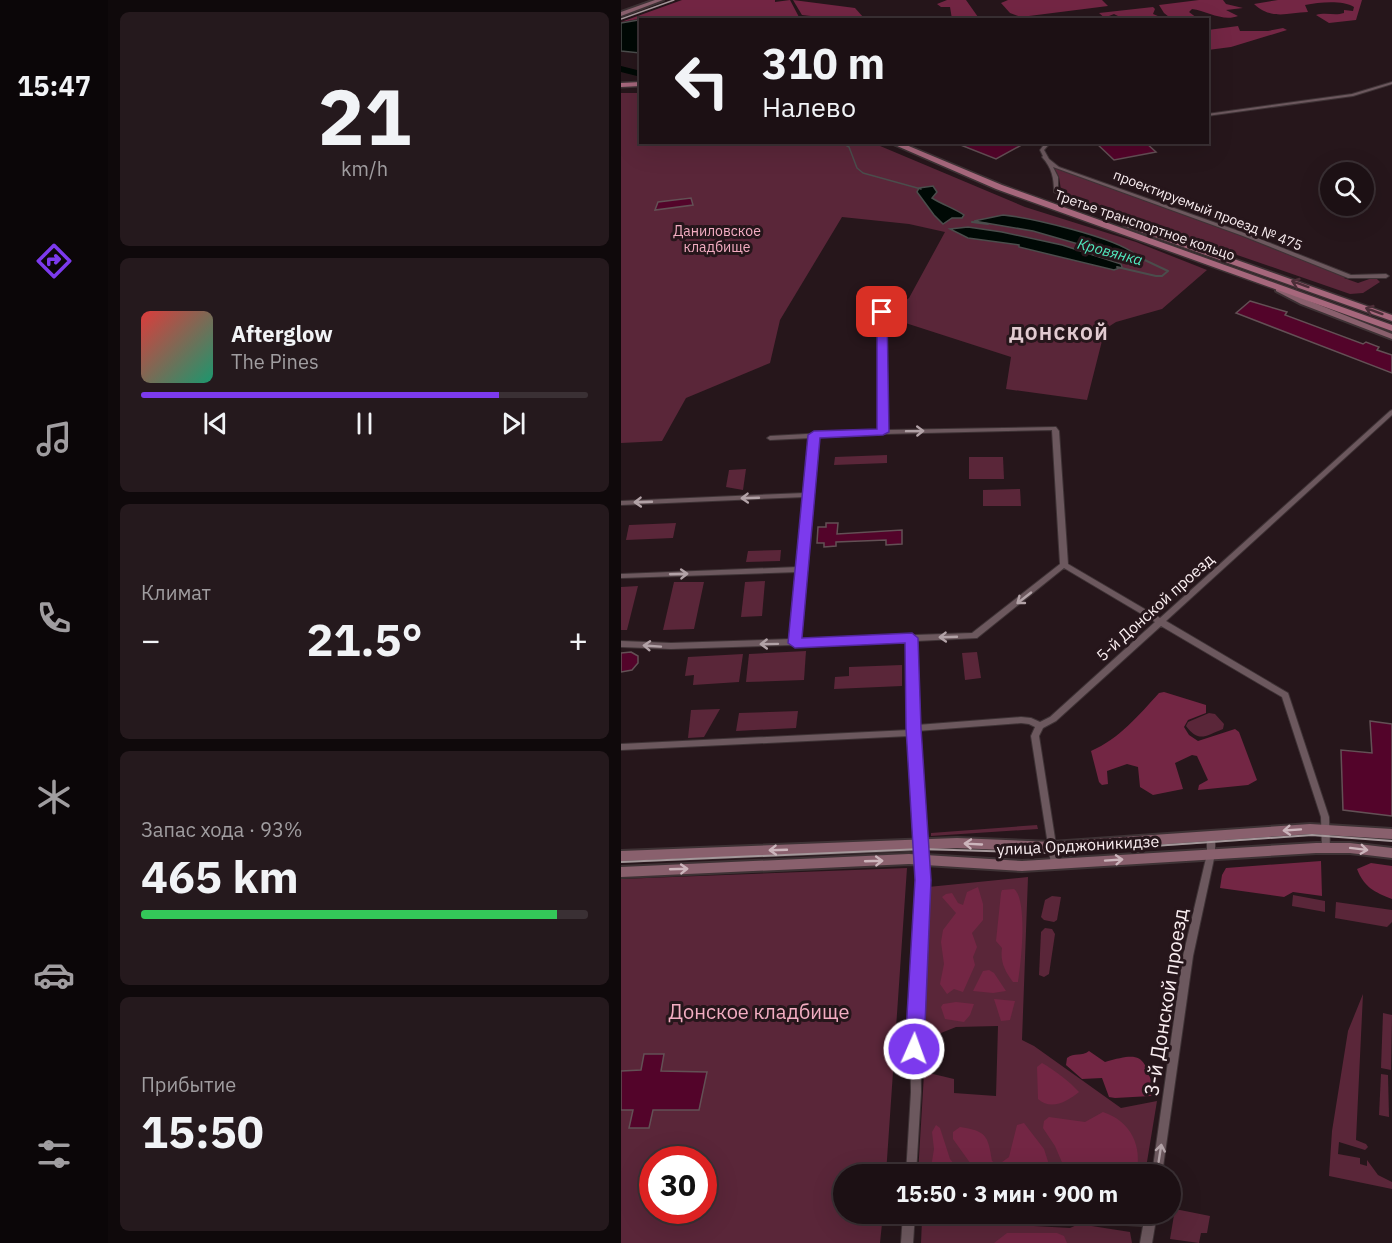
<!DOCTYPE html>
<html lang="ru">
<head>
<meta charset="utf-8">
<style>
  body { margin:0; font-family:"IBM Plex Sans",sans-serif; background:#25191d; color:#f1f3f6; height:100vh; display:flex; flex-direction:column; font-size:22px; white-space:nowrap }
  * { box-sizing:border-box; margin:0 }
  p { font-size:20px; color:#a09da0 }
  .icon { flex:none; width:33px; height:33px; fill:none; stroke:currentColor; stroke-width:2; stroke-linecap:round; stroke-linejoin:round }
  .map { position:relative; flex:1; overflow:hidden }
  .side { display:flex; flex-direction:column; gap:12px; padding:12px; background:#0f090b; width:513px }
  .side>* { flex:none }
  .hud { position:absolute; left:18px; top:18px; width:570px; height:126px; border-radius:0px; box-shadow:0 6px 24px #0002,0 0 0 2px #3a3034; background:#1c1014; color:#f1f3f6; overflow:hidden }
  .controls { position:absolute; left:699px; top:162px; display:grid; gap:12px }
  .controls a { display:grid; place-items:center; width:54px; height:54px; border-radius:50%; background:#1c1014; box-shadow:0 6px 24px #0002,0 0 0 2px #3a3034; font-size:30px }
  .speed { position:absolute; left:18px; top:1146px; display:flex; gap:12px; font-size:30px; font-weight:700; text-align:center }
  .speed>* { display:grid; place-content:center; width:78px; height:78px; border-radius:50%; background:#1c1014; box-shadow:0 6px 24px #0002,0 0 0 2px #3a3034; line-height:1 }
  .speed .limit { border:9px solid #d22; background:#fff; color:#111 }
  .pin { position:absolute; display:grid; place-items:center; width:51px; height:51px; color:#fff; margin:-26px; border-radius:12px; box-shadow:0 3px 9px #0006 }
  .me { position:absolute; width:66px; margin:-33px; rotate:2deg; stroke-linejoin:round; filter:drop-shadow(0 0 4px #0008) }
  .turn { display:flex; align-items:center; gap:21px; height:126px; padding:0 24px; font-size:27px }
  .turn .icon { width:78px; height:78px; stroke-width:2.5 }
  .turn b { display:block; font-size:42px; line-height:51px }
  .big { font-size:45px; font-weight:700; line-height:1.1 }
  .side .widget { flex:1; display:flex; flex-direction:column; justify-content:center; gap:9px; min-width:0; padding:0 21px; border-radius:9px; background:#25191d }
  .side .dial { align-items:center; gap:0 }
  .dial b { font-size:78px; line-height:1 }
  .song { display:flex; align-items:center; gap:18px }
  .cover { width:72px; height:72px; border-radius:9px; background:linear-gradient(135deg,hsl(0 70% 55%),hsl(160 70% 35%)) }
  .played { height:6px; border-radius:3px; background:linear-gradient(90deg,#7c3aed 80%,#3a3034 80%) }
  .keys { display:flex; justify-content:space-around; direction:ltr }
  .heat { display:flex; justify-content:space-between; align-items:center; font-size:33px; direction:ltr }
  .charge { height:9px; border-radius:4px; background:linear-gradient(90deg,#34c759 93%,#3a3034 0) }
  .trip { position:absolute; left:212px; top:1164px; width:348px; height:60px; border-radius:30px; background:#1c1014; box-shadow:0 6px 24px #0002,0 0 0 2px #3a3034; font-weight:700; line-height:60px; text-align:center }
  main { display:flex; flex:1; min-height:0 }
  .menu { display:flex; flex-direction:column; width:108px; justify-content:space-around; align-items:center; background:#0b0608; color:#a09da0 }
  .menu .icon { width:42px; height:42px }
  .menu .active { color:#7c3aed }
  .menu b { font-size:27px; color:#f1f3f6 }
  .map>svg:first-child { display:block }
  .green { fill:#5a2639; fill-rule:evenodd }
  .forest { fill:#732644 }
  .water { fill:#000905; stroke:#4b4d4c; stroke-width:1.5 }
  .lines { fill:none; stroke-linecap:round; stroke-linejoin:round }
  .stream-far1 { stroke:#4b4d4c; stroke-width:1.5 }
  .stream { stroke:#4b4d4c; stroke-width:2 }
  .river { fill:#000905; fill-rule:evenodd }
  .building { fill:#53042a; stroke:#635055; stroke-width:1.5 }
  .minor-casing { stroke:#3e3235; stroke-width:2 }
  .secondary-casing { stroke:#3e3235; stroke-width:4 }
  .primary-casing { stroke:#3e3235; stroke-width:3 }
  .minor { fill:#6c585e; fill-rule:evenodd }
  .secondary { fill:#89606d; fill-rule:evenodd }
  .primary { fill:#a6677c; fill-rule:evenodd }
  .tram-far1 { stroke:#a4979a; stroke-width:1.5 }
  .tram { stroke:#a4979a; stroke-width:2 }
  .oneway { stroke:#4c2e38 }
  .oneway2 { stroke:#b2a2a7 }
  .oneway3 { stroke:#ccb5bc }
  .route { fill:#7c3aed; stroke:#51269a; stroke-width:1.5 }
  .labels { text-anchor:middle; stroke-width:6; stroke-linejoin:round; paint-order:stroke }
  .far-street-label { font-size:14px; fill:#f9edf0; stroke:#26161b }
  .far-park-label { font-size:14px; fill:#f3adc2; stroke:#26161b }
  .far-water-label { font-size:15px; font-style:italic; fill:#51eabf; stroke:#26161b }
  .street-label { font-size:16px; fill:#f9edf0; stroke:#26161b }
  .far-district-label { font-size:18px; font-weight:bold; letter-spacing:1.5px; fill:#e2cbd1; stroke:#26161b }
  .near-street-label { font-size:20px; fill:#f9edf0; stroke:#26161b }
  .near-park-label { font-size:20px; fill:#f3adc2; stroke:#26161b }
</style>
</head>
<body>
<main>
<nav class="menu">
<b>15:47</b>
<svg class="icon active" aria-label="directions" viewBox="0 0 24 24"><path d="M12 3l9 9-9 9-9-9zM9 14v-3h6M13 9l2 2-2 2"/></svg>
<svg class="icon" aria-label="music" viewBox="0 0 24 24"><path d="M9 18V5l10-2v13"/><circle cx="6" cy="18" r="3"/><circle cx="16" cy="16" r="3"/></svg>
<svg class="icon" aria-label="phone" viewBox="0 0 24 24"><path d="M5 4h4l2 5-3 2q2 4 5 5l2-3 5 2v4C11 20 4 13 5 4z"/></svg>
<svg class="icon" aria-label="climate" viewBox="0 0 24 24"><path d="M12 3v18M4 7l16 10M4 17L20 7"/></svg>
<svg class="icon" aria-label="car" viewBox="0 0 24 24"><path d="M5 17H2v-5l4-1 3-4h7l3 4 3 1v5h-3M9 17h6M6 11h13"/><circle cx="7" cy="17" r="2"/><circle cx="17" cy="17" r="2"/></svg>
<svg class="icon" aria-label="filters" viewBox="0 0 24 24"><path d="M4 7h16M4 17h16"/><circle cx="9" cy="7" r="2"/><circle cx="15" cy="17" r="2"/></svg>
</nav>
<section class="side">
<div class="widget dial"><b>21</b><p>km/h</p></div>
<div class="widget">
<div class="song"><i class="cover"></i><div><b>Afterglow</b><p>The Pines</p></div></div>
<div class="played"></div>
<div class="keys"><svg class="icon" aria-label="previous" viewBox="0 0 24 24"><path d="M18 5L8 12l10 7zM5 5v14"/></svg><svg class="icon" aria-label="pause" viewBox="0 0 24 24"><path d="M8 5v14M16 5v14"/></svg><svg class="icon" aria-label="next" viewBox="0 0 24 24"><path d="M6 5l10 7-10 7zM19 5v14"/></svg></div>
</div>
<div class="widget"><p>Климат</p>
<div class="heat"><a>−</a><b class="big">21.5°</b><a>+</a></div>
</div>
<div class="widget"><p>Запас хода · 93%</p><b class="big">465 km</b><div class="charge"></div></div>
<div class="widget"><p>Прибытие</p><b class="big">15:50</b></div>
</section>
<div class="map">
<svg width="771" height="1243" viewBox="0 0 771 1243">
  <rect width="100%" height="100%" fill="#26161b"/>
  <g class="green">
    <path d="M0,93h19l1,49 232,1 152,64 111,35 71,28 -45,39 -46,13 -11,7 -18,71 -81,-11 5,-32 -121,-39 1,-14h9l9,-6 36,-66 -36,-8 -67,-7 -62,103 -10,43 -84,35 -24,43 -41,2z"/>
    <path d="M431,164l195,70 100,41 -3,3 14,5 17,-6 5,5 -17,11 -13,1 -275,-95 -14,-9 -2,-13z"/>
    <path d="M266,455v8l-53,2 1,-8z"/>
    <path d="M348,457h34l1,22h-35z"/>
    <path d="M125,469l-3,21 -17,-3 3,-17z"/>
    <path d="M399,489l1,17h-38v-16z"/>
    <path d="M55,523l-3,15 -47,2 3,-15z"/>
    <path d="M160,550l-1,11 -34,1 2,-11z"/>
    <path d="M144,581l-3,35 -21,1 4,-35z"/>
    <path d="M53,582h30l-10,47 -31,1z"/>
    <path d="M17,586l-11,44h-6v-43z"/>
    <path d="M185,651l-2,29 -58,2 3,-28z"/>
    <path d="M356,652l4,26 -16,2 -3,-27z"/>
    <path d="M122,654l-4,28 -46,3 1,-10 -9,1 3,-19z"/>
    <path d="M281,665v21l-68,3 1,-12 14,-1v-9z"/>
    <path d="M99,709l-16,28 -16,1 3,-28z"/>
    <path d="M177,711l-2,17 -60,3 3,-18z"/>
    <path d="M588,713l6,1 9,10 -1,5c-18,7 -24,14 -37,-3l2,-4z"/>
    <path d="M416,825l1,4 -107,7v-3z"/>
    <path d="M286,868l-21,306h-43v40h40l-3,29h-259v-364zM32,1160h50v50h-50z"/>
    <path d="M407,877l-6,163 12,6 87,62 36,-7 -12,73h-227l6,-100h9l21,5v14l42,3 2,-70 -42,1 -20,8 -1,27 -13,1 6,-176z"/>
    <path d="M672,895l32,6v11l-33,-6z"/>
    <path d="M431,896l9,1 -4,23 -3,2 -10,-2 -3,-3 4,-17z"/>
    <path d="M715,902l56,8v12l-5,5 -52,-9z"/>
    <path d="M424,928l7,1 3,5 -6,40 -5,3 -5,-2 2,-43z"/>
    <path d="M742,994l-7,146 10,4 2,3 -3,3 -26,-8 -1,12 22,4v6l7,2v-6l11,15 14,7v7l-63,-13 3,-45 16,-100z"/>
    <path d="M762,1013l9,2 -1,55 -10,-2z"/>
    <path d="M760,1074l7,1 1,42 -10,-2z"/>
    <path d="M554,1209l35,7 -3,17h-6l-2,10 -29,-4z"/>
    <path d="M301,1220l148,8 9,-4 51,8 2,11h-211z"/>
  </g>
  <g class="forest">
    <path d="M61,0h93v2l15,-2 10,19 -123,1 -21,-4 -35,6z"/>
    <path d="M172,0l62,8 8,9 -27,2 -34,-4z"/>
    <path d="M326,0h19l12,17 -26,2 -2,-12h-9l-4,-3z"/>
    <path d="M387,0h94l6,6 -87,11 -11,-4 -9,-10z"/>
    <path d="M578,0h24l3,4 17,4 -17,2 12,6c-15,6 -31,-5 -46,-7l-3,3 8,6 -24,2 -9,-7 -5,-8z"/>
    <path d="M657,0h84l-6,20 -27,3 -13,-8c10,-3 19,1 28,-2v-3l9,1 1,-4c-11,-7 -34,-5 -49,-2l3,7c-21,1 -37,8 -54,-8z"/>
    <path d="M532,7l2,2 -2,5 12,5h-41l-10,-5 -5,2 6,3h-9l-7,-6z"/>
    <path d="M617,26l2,5h28l15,-3 4,2 -56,17 -23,3v-20z"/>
    <path d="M543,692l42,13v8l-18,7 -4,7 5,8 9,6 37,-12 4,3 18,48 -9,5 -50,5 1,-5 9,-5 -11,-24 -5,-1 -17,8 8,26 -30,6 -13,-8 -2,-20 -11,-3 -20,7 1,13 -6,1 -3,-3 -8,-31c28,-12 48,-36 68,-58z"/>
    <path d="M700,861l1,35 -29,-4 -9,5 -64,-9 2,-13 4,-7z"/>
    <path d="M750,863l21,3v33c-18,-7 -28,-12 -35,-30z"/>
    <path d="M357,887l5,17v16l-11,13 5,14 -4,10 2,8 -12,27 -9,-3 -7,5 -7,-10 4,-20 -3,-22 2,-12 13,-17 -14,-16 4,-3 6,-1 6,10 5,2 4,-13z"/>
    <path d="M393,889c14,11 7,75 4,93h-5c-8,-11 -13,-20 -11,-34l-6,-7 5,-48 1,-3z"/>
    <path d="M368,970l5,3 12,18 -13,2 -20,-2 10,-20z"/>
    <path d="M373,999l21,2 -5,19 -9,1z"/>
    <path d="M335,1002l18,2 -4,11 -6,7 -19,-3 -4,-12 2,-3z"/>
    <path d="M468,1051l16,11c36,-10 39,-8 49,29l-3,5 -36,2 -6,-1 -7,-19 -20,1 -16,-14 1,-7c7,-6 15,-1 22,-7z"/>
    <path d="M421,1063c11,6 28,19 37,29 -11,9 -28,19 -41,7l-1,-32z"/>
    <path d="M482,1112c28,9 40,35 33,62h-69l-12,-28 -12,-18 1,-7 5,-4 36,5z"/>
    <path d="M403,1123l20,26 8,25h-74l-25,-35v-7l7,-5c26,4 28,8 32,34l6,4 11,-8 8,-32z"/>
    <path d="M315,1125l4,3 10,31 12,15h-32l4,-25 -2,-17z"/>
    <path d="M386,1233h50l7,3 3,7h-73z"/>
  </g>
  <g class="water">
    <path d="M35,17l17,2 -32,1 -1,33 -19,-2v-28z"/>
    <path d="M312,186l4,6 -5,6c11,7 22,10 32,17l-2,3h-10l-9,6 -9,-9 -17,-23 2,-4z"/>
    <path d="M382,215c29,3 110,22 132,39l-8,4 -94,-27 -59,-10z"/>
    <path d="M347,227l34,5 60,13 59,19 1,3 -8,3 -95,-23v-2l-51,-7 -18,-9z"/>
  </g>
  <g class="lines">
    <path class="stream-far1" d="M219,142l9,5 8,21 6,5 58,16"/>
    <g class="stream">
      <path d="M351,222l16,2"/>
      <path d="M496,267l39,9h6l6,-5 -36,-17"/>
    </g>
    <path class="river" d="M0,66l20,5v6l-20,-5z"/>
  </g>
  <g class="building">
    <path d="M332,142h74l-31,17z"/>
    <path d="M474,142h50l11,10 -42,8z"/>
    <path d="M70,198l2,7 -38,5 3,-8z"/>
    <path d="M629,301l37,11 -2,3 78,29 3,-2 13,5 -2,3 15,5v18l-156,-60z"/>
    <path d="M205,523h12l-1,11 65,-4v14l-16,1v-5l-50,2v4l-12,1v-4h-7l1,-16h8z"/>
    <path d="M10,652l7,4v7l-6,7 -11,2v-19z"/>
    <path d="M749,721l22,3v92l-49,-6 -2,-60 31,3z"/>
    <path d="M23,1054h20l-3,17 46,1 -8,38h-46l-4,18h-20l4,-18h-12v-39l20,-1z"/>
  </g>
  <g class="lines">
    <defs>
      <g id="minor">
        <path d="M771,82v2l-39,12 -146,20v-2l145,-20z"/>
        <path d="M425,142h5l-7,8 5,9 10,8 188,67 104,41 35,-1 3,2 -3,2h-38l-105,-42 -190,-69 5,10v14l33,20 -5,1 -32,-20c0,-14 -2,-24 -12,-35l1,-1 -3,-6z"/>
        <path d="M261,299l3,2 1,129 170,-3 3,4 9,133 92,54 230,-207 2,-1v5l-226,206 122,72 41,124 1,31 -1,3 -3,1 -3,-1 -1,-3 -1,-31 -39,-120 -121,-71 -105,95 -13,7 -4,8 20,128 -1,3 -3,1 -3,-1 -1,-3 -20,-128 4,-9 -6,-3 -8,-1 -104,8 11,149 -8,149 1,63 -5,82h-10l5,-82 -1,-63 8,-149 -9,-144 -288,14v-6l288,-14 -1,-89 -110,4 -3,1 -3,-1 -121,4 -50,-2v-6l50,2 121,-4 6,-67 -177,6v-4l177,-7 7,-70 -184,8v-4l184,-8 6,-55 -41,2 -3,-2 3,-2 110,-6 -1,-129zM431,430l8,134 -88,69 -173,6 18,-202 66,-3zM443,568l91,54 -105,95 -10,5 -9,-4 -10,-1 -104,8 -1,-84 61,-3z"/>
        <path d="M590,832l3,1 1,3v18l-22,102 -31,218h-10l31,-218 24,-102v-18l1,-3z"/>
        <path d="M282,1214h12l-2,29h-12z"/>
        <path d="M413,1214h85l26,1 1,-1h11l-5,29h-12l3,-17 -103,-6 -4,-2z"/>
      </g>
      <g id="secondary">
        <path d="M34,0h8l-42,16v-4z"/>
        <path d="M655,287h6l25,13 85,34v5l-91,-35 -25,-13z"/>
        <path d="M689,824l82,5v10l-82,-5 -258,18 -95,-4 -336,13v-10l336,-13 95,4z"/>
        <path d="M695,843h34l42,5v10l-42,-5h-34l-294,18 -113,-7 -288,13v-10l288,-13 113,7z"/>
      </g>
      <g id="primary">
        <path d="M20,82v4l-20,1v-4z"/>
        <path d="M267,142h11l103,43 390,140v6l-396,-142z"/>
        <path d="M503,222h6l262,93v6l-268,-95z"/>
      </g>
    </defs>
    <use href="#minor" class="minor-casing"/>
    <use href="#secondary" class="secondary-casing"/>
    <use href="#primary" class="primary-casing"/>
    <use href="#minor" class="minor"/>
    <use href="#secondary" class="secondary"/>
    <use href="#primary" class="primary"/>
    <path class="tram-far1" d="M0,19l53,-19"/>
    <path class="tram" d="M0,862l301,-13 131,4 259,-18 80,6"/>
  </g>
  <defs><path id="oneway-shaft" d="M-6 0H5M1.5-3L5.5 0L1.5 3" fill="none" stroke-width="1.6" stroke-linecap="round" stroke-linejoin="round" transform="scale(1.5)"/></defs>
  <g class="oneway">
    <use href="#oneway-shaft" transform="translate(679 284) rotate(-160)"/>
    <use href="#oneway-shaft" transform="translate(753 311) rotate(-160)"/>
  </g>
  <g class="oneway2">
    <use href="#oneway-shaft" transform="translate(294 431) rotate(-1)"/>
    <use href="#oneway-shaft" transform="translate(129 498) rotate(178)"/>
    <use href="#oneway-shaft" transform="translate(22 502) rotate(178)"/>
    <use href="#oneway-shaft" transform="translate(58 574) rotate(-2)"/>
    <use href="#oneway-shaft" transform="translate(403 598) rotate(142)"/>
    <use href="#oneway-shaft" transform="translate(327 637) rotate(178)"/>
    <use href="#oneway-shaft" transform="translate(148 644) rotate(179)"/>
    <use href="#oneway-shaft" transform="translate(31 646) rotate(-176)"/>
    <use href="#oneway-shaft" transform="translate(539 1153) rotate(-81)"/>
  </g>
  <g class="oneway3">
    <use href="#oneway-shaft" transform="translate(671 830) rotate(176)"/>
    <use href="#oneway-shaft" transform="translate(352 844) rotate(-177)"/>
    <use href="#oneway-shaft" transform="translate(738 849) rotate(7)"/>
    <use href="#oneway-shaft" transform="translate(157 850) rotate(178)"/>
    <use href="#oneway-shaft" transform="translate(493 860) rotate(-4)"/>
    <use href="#oneway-shaft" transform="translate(253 861) rotate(-2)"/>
    <use href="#oneway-shaft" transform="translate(58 869) rotate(-2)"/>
  </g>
  <path class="route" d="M261,308l5,4 2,120 -6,3 -63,3 -18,200 110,-5 6,5 3,90 10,152 -7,169 -3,6 -7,2 -6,-2 -3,-6 10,-169 -9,-152 -1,-85 -110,5 -7,-5 20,-208 6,-4 63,-2v-117z"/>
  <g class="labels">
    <g class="far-street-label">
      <text transform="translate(587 210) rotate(21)" y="5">проектируемый проезд № 475</text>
      <text transform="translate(524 225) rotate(19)" y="5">Третье транспортное кольцо</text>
    </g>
    <g class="far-park-label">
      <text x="96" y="236">Даниловское<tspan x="96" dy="16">кладбище</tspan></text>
    </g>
    <g class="far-water-label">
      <text transform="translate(489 252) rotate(15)" y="5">Кровянка</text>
    </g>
    <g class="street-label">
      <text transform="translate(534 607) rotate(-42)" y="6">5-й Донской проезд</text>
      <text transform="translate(457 845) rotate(-3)" y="6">улица Орджоникидзе</text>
    </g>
    <g class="far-district-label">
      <text x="438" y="340">ДОНСКОЙ</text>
    </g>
    <g class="near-street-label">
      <text transform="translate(545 1002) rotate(-81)" y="7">3-й Донской проезд</text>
    </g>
    <g class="near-park-label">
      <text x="138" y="1019">Донское кладбище</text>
    </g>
  </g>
</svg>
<div class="controls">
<a><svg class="icon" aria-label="search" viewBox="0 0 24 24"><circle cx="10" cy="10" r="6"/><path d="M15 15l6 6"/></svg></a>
</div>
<div class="speed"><div class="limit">30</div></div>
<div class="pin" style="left:261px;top:312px;background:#d93025"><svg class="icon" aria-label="arrive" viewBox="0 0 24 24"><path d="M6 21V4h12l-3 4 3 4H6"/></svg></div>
<svg class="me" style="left:293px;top:1049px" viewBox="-20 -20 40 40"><circle r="17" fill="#7c3aed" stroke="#fff" stroke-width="3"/><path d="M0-11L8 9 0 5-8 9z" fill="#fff"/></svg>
<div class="trip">15:50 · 3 мин · 900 m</div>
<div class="hud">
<div class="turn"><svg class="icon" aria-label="left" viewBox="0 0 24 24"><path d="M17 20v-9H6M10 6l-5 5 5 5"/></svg><div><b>310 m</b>Налево</div></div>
</div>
</div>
</main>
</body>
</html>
